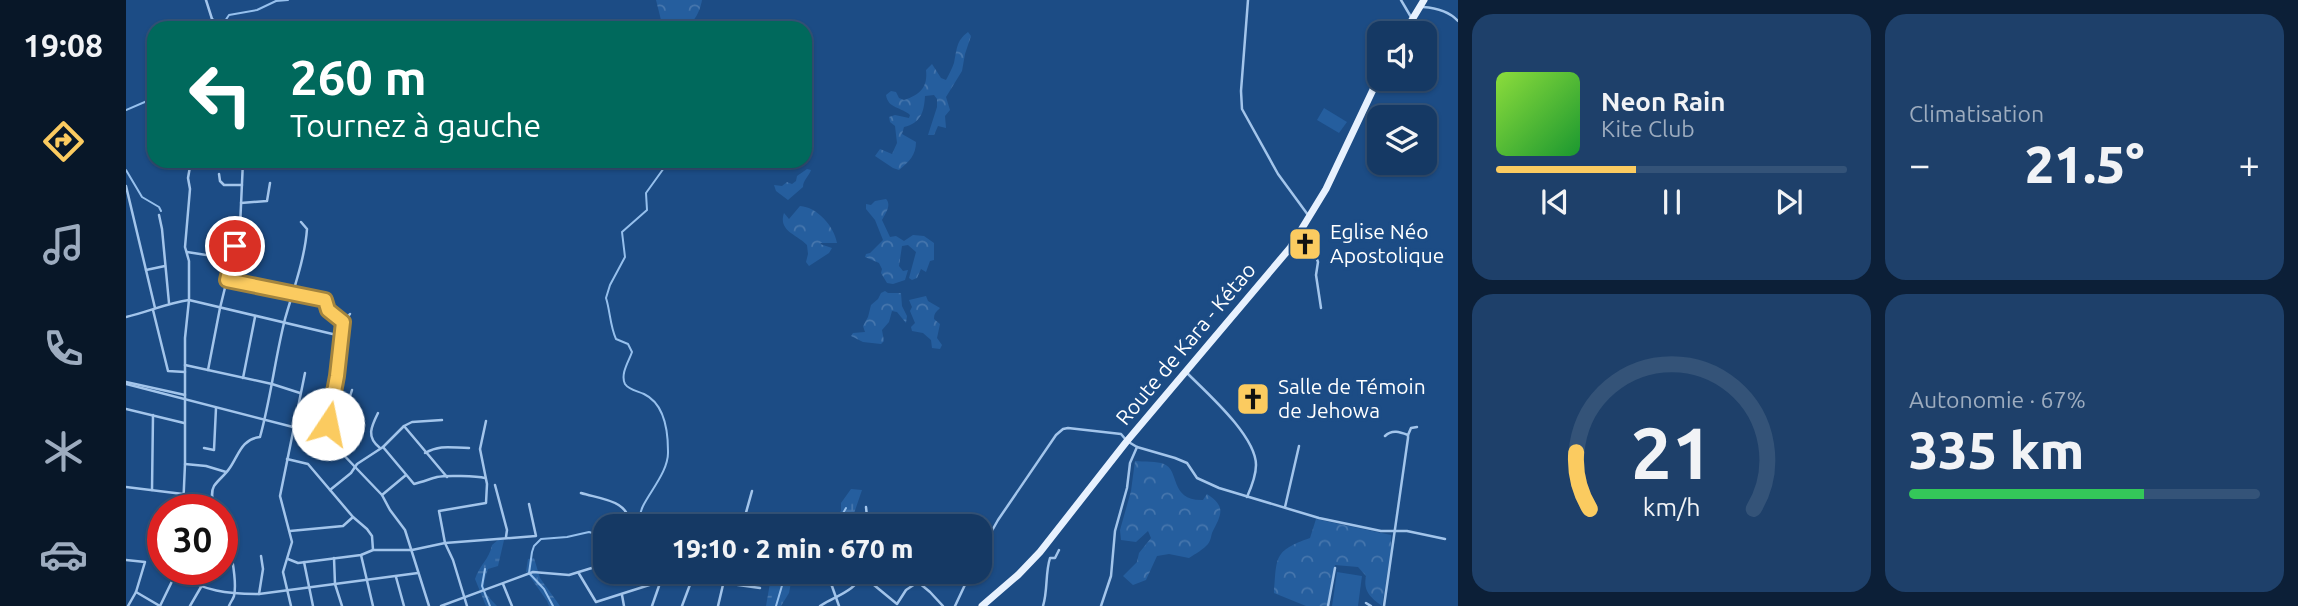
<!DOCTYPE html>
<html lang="fr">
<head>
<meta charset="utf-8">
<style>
  body { margin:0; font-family:Ubuntu,sans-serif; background:#1e406a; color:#f1f3f6; height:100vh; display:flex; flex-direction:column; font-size:26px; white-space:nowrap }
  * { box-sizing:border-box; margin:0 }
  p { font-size:23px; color:#9dacbf }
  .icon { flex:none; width:38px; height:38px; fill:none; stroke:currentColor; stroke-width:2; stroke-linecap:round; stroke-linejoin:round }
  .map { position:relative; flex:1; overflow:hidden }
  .drawer { display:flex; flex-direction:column; gap:14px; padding:14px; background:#0c1f37; width:840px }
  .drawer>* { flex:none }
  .top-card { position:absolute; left:21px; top:21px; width:665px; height:147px; border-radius:21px; box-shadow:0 2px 5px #0004,0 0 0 2px #345378; background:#00695c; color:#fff; overflow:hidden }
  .buttons { position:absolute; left:1241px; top:21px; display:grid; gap:14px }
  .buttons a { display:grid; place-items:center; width:70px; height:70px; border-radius:14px; background:#153964; box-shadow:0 2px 5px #0004,0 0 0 2px #345378; font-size:35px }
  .speed { position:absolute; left:21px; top:494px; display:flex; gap:14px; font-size:35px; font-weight:700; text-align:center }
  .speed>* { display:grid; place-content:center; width:91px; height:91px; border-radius:50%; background:#153964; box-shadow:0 2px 5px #0004,0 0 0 2px #345378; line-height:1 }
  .speed .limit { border:10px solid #d22; background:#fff; color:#111 }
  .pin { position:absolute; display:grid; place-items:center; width:60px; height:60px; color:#fff; margin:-30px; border:4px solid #fff; border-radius:50%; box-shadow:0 2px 7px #0007 }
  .me { position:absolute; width:77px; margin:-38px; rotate:11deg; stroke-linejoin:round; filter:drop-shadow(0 0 5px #0008) }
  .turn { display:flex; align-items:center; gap:24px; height:147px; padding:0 28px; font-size:32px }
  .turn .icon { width:91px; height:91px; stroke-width:2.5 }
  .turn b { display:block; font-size:49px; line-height:60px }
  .big { font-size:52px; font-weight:800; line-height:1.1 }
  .drawer .tile { flex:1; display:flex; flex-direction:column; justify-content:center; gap:10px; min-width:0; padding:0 24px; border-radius:21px; background:#1e406a }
  .drawer .dial { align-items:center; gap:0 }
  .dial svg { height:182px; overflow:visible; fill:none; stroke:#345378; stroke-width:7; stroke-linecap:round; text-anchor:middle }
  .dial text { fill:#f1f3f6; stroke:none }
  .song { display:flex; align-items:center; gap:21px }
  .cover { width:84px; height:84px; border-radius:10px; background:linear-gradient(135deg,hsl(90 70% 55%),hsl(130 70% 35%)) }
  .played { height:7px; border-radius:4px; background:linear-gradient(90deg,#fbcb60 40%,#345378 40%) }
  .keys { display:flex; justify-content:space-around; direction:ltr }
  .heat { display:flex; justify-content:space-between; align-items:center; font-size:38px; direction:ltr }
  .charge { height:10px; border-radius:5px; background:linear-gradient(90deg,#34c759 67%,#345378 0) }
  .drawer .tiles { flex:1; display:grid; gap:14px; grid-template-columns:repeat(2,1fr) }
  .trip { position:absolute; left:467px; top:514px; width:399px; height:70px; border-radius:21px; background:#153964; box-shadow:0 2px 5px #0004,0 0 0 2px #345378; font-weight:800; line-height:70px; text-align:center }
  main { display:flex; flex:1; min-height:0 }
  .dock { display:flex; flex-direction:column; width:126px; justify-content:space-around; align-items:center; background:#081728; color:#9dacbf }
  .dock .icon { width:49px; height:49px }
  .dock .selected { color:#fbcb60 }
  .dock b { font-size:32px; color:#f1f3f6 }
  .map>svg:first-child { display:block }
  .forest { fill:url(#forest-crowns) }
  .wetland { fill:url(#wetland-marsh) }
  .pitch { fill:#255e9e }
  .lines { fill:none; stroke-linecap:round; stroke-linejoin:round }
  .stream { stroke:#96c0ed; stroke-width:2 }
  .minor { stroke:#a3c5eb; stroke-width:2.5 }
  .primary { stroke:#e7f1fe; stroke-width:7 }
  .route-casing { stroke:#a3843e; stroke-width:18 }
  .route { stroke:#fbcb60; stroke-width:12 }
  .labels { text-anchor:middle; stroke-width:7; stroke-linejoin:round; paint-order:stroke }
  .poi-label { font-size:21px; fill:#fff; stroke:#1c4c85; text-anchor:start }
  .street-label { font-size:21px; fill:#fff; stroke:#1c4c85 }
</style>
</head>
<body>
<main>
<nav class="dock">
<b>19:08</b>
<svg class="icon selected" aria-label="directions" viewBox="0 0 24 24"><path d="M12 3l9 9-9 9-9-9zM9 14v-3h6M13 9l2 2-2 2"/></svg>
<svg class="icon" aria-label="music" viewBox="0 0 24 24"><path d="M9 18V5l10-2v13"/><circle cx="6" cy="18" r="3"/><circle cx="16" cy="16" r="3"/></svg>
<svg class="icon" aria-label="phone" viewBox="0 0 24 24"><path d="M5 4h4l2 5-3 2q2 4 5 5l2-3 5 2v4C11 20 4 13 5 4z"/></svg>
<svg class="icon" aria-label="climate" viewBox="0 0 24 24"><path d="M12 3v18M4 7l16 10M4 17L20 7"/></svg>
<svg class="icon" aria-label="car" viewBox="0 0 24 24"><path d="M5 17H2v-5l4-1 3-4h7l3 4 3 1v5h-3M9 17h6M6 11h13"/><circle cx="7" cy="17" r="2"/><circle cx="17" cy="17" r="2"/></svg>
</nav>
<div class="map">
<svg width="1332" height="606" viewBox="0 0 1332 606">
  <defs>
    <pattern id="forest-crowns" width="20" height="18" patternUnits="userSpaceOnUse" patternTransform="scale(1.75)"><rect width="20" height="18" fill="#255e9e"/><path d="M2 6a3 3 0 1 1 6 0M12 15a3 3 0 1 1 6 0" fill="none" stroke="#4676ad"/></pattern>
    <pattern id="wetland-marsh" width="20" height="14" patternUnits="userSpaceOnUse" patternTransform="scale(1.75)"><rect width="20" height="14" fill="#255e9e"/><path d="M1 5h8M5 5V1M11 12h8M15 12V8" fill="none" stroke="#4676ad"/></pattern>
  </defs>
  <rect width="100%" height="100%" fill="#1c4c85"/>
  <g class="forest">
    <path d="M530,0h46c-2,12 -10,30 -25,27 -5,0 -12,-5 -16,-7z"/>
    <path d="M842,32l3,4 -6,18 -3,17 -16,26 4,13 -5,6 1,12 -8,-2 -4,9h-6l9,-28v-8l-3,-4 -9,1c-1,16 -4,27 -21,31l-2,7 14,8c0,13 -7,20 -17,28l-6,-2 -18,-12 5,-7 12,5 5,-11 -2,-17 -5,-4 -1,-5 6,-2 14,3 1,-3c-8,-8 -22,-6 -24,-20l5,-4 5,1 3,6 5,2c16,-5 24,-13 22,-30l6,-6 9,14 5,2c3,-6 6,-11 8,-17 3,-14 2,-22 14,-31z"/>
    <path d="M681,169l4,1c-2,6 -8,10 -8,17l-15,13 -12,-9 -2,-6 8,1 5,-4 5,2 4,-3 1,-5z"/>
    <path d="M760,199c6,6 -1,15 -4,21l8,17 6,-1 8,5 9,-6 11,1 10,7v17l-4,1 -4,11 -5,-3 -4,9 -5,2 -3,-2 7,-26 -8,-7 -6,1 -3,20 4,5 5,-1 -3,10 -12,4 -6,-1 -6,-10 1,-4 -3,-6 -14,-6 1,-3 4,-1 13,-13 -8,-20 -9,-11v-5l5,1 4,-4z"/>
    <path d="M674,206c17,1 34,20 37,37h-16l-1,1 12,4 -3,5 -20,13 -3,-4 2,-8 -1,-9c-11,-11 -29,-14 -23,-32l5,6z"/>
    <path d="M759,291l3,2h13l1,13 5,10 -1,7 -9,-11 -5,-1 -3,11 -7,8 2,11 -3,3 -18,-2 -12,-6 2,-3 12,-1 -2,-6 5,-9 3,-12 7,-6 3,-6z"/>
    <path d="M800,296l2,5 12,7c-4,4 -6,5 -6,11l6,5 -3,14 5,7 -2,4 -8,-1 -1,-8 -8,-7 -11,-2 -1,-4 4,-4 -5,-12 2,-4 -3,-7z"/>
    <path d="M1009,461c9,1 22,0 29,3 16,6 5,37 39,36l4,-6c20,13 14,21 5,39 -1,3 -1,7 -4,11 -4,5 -13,10 -19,14l-20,-4 -12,2 -11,24 -13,5 -10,-9 14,-14 2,-9 12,-15 -3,-7 -12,11 -15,-2 -1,-10 11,-39z"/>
    <path d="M1190,519l75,16v15l-9,56c-12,-9 -19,-15 -16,-30l-8,-9 -23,-2 -8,41h-21l-32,-13c3,-36 -1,-42 36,-55z"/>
  </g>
  <g class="wetland">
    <path d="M725,489l11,1 -12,35 -27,2 18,-16v-8z"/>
    <path d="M372,540h6l-6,26 -10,3c-7,21 -5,22 9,37h-11l-11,-27c5,-15 14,-19 17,-34z"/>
    <path d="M408,558l6,20 20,28h-11l-2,-5 -21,-30 2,-12z"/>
    <path d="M648,572h19l-4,21 -8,13h-15l4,-23z"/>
  </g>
  <g class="pitch">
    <path d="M1198,108l23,14 -8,11 -22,-13z"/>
    <path d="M1211,572l25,4 -4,30h-26z"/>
  </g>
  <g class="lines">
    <g class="stream">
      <path d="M84,28l15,-7 4,-6 28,-5 19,-9 12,-1"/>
      <path d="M0,110l28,-12"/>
      <path d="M0,170l16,27 17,10 2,4"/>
      <path d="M512,527c1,-8 2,-15 5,-21 8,-16 26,-36 25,-55 0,-20 -3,-47 -24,-57 -6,-3 -15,-4 -19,-10 -5,-10 4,-23 7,-32l-4,-8 -12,-5c-6,-13 -6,-29 -10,-41l4,-13 15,-28 -3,-25 25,-22 -1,-17 23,-32"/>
      <path d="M709,527l11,-19"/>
      <path d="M359,569l-3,17 8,20"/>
      <path d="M427,606l-9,-17 -15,-16 3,-21 2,-6 7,-7 26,-2 22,-5 17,5"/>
      <path d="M650,606l10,-34"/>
    </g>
    <g class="minor">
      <path d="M80,0l6,19 15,9"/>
      <path d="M1122,0l-7,91 1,18 36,65 30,41"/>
      <path d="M1275,0l10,17"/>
      <path d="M1297,7c13,1 26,4 35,14"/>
      <path d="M93,174l1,7 4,4h18"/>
      <path d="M0,186l29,122"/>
      <path d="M115,203l26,-2 3,-18"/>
      <path d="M33,215l3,14 7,74"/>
      <path d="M95,225l19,2"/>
      <path d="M1169,245l19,6 4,11 -2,13 5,33"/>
      <path d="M61,252l45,7"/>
      <path d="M20,270l19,-4"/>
      <path d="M101,280l98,21 3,9 15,12 -6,54 -12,63"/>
      <path d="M27,310l15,61 17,1"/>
      <path d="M0,317c22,-5 41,-14 63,-17l152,36"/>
      <path d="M217,322l7,-8"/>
      <path d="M59,365l87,19 28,9"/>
      <path d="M82,370l12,-62 20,-81 3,-66"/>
      <path d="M1061,373c20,20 69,63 69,92 0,10 -5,23 -9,32"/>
      <path d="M117,378l12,-61"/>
      <path d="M0,382l59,13"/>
      <path d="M0,384l167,43 25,8 17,11 47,49 8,15 15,20 24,76"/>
      <path d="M206,402l15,4 5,-16"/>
      <path d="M0,409l58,14"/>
      <path d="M252,413c-7,14 -12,24 2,35"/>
      <path d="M278,426l43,51"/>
      <path d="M1282,435l3,-7 6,-1"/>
      <path d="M209,446l12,-40"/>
      <path d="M257,447l31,37c8,-2 16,-5 23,-7 8,-2 40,-1 48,1"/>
      <path d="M78,448l10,2 2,-42"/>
      <path d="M299,453c16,-9 27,-5 44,-5"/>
      <path d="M161,459l21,5 45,53 14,12 5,7 1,14"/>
      <path d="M59,464l21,2 20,6"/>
      <path d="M369,485l12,45 -1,7"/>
      <path d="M0,487l57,7"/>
      <path d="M26,490l1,-75"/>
      <path d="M204,490l21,-17 6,-9 26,-17 21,-21 8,-4 30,-2"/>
      <path d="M455,493c19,6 51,7 48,34"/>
      <path d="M256,495l24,-20"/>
      <path d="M1159,507l14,-61"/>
      <path d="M57,509l2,-45v-126l4,-38v-39l-4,-14 5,-58 -2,-11 3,-17"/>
      <path d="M88,509c-1,-7 -4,-16 0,-23 4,-6 11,-11 15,-17 10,-14 12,-30 31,-32 11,-39 15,-79 25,-118 8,-28 20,-61 22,-90l-6,-7"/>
      <path d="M616,527l10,-36"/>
      <path d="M672,527l3,-12"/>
      <path d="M738,527l3,-10 -1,-10"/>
      <path d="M799,527l4,-13"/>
      <path d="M96,530c9,9 15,53 12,66 -1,3 -4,7 -5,10"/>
      <path d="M164,531l53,-5 10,-9"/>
      <path d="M854,552l18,-32 58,-85 7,-6 5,-1 53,6 6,7 10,6 38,11 12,5 10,15 22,10 100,30 62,13h26l38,8"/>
      <path d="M235,555l12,51"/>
      <path d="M208,558l1,26 7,22"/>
      <path d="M162,559l10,4 63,-8 12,-5h39l33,-7 91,-7 -7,-32"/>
      <path d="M0,560l19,2 -9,30 -8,14"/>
      <path d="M178,562l9,44"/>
      <path d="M452,572l18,30 69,-22 29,-6 30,9 36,5"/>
      <path d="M537,572l2,8"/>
      <path d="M701,572l12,34"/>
      <path d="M50,575c31,16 49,19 83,19l159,-21"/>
      <path d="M737,576l34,28 9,-14 12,-8"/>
      <path d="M270,577l8,29"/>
      <path d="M792,582l12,10 13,14"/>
      <path d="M792,582l1,-10"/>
      <path d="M377,584l9,22"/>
      <path d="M10,592l24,14"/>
      <path d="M133,594l4,-25 -2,-13"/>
      <path d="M496,595l2,11"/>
      <path d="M1240,603l5,3"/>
      <path d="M34,606l18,-37"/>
      <path d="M64,606l11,-19"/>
      <path d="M165,606l-8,-34 9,-30 -12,-46 25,-123"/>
      <path d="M315,606l92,-34 36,3 26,-8 11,-1"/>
      <path d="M341,606l-14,-46 -8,-17 -6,-32 47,-8 1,-19 -7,-35 6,-28"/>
      <path d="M526,606l8,-23"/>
      <path d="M556,606l12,-32"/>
      <path d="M592,606l8,-34"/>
      <path d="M694,606c15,-10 37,-15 43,-34"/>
      <path d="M829,606l16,-34"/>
      <path d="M917,606c5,-16 2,-32 7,-48h5l4,-8"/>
      <path d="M975,606l10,-30 4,-45 12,-43 3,-25 7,-16"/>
      <path d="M1202,606l7,-38"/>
      <path d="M1258,606l24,-168v-3c-8,-3 -16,-6 -23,1"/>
    </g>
    <g class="primary">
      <path d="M1278,33l20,-33"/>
      <path d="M856,606l36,-31 22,-23 87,-111 163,-193 36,-59 53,-112"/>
    </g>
  </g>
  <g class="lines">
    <defs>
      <path id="route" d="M109,246l-8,34 98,20 3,10 15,12 -6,54 -9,48"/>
    </defs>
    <use href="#route" class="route-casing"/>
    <use href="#route" class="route"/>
  </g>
  <defs>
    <symbol id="church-square" viewBox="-11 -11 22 22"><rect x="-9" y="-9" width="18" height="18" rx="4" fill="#fbcb60" stroke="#1c4c85"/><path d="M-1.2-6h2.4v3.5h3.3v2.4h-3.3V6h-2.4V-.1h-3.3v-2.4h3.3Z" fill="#111"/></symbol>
  </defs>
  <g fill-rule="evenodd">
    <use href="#church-square" x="1160" y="225" width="38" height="38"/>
    <use href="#church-square" x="1108" y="380" width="38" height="38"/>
  </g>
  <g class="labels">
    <g class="poi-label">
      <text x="1204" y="239">Eglise Néo<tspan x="1204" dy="24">Apostolique</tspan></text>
      <text x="1152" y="394">Salle de Témoin<tspan x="1152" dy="24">de Jehowa</tspan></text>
    </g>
    <g class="street-label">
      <text transform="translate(1060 344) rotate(-50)" y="7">Route de Kara - Kétao</text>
    </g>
  </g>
</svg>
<div class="buttons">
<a><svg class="icon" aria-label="sound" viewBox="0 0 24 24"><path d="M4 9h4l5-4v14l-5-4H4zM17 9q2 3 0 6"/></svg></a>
<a><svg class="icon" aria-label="layers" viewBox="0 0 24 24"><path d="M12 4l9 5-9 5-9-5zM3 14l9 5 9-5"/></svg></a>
</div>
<div class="speed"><div class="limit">30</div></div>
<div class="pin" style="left:109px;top:246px;background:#d93025"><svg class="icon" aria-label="arrive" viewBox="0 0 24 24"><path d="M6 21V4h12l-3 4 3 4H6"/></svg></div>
<svg class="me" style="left:202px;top:424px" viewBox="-20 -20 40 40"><circle r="19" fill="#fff"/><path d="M0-13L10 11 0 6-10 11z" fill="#fbcb60"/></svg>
<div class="trip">19:10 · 2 min · 670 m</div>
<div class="top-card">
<div class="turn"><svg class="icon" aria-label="left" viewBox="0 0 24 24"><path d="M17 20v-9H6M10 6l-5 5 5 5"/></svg><div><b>260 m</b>Tournez à gauche</div></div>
</div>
</div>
<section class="drawer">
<div class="tiles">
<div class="tile">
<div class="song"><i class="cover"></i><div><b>Neon Rain</b><p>Kite Club</p></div></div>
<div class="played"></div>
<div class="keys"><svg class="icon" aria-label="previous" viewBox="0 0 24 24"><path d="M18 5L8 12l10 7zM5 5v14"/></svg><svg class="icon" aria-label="pause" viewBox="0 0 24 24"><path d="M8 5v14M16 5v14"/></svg><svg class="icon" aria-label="next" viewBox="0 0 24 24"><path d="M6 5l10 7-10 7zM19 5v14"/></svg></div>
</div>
<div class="tile"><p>Climatisation</p>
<div class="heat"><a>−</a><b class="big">21.5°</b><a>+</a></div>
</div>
<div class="tile dial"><svg viewBox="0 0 100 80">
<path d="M14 69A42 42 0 1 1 86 69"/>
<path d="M14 69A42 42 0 0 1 8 44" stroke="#fbcb60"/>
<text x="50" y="56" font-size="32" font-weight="700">21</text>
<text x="50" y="72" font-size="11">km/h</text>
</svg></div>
<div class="tile"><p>Autonomie · 67%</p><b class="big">335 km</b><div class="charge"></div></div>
</div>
</section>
</main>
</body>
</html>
